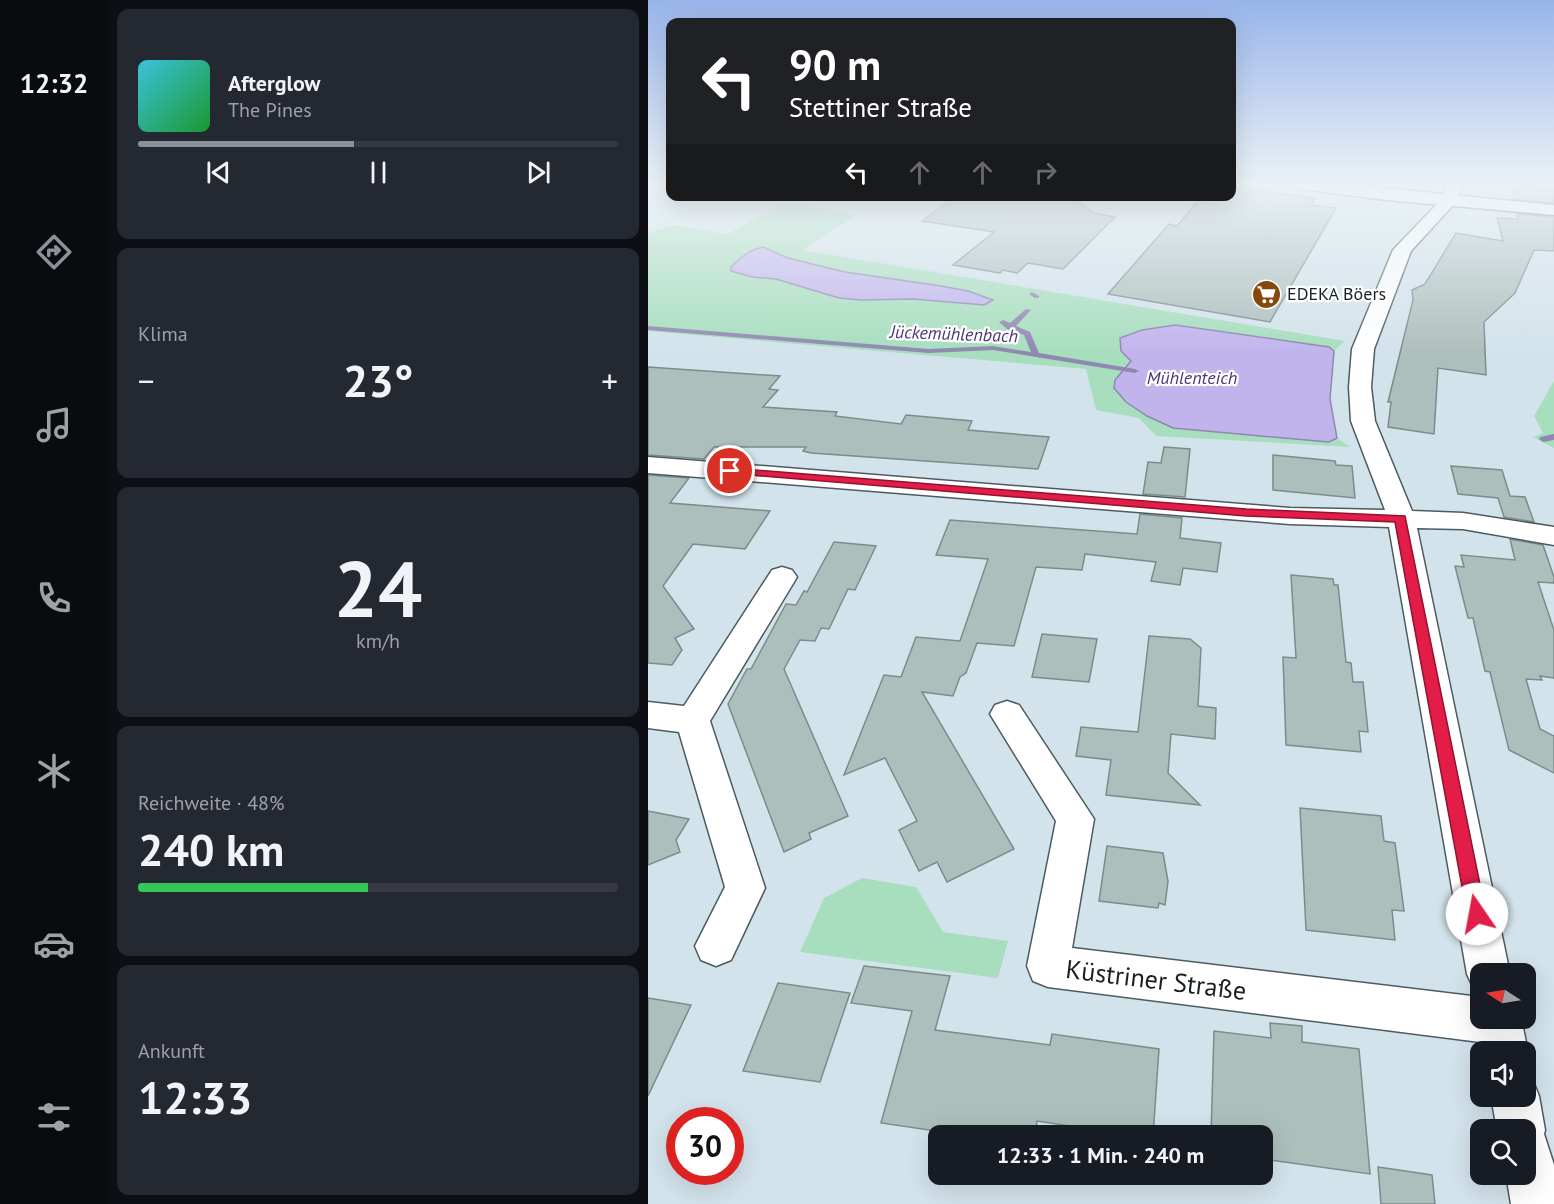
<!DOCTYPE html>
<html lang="de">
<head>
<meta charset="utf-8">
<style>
  body { margin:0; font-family:"PT Sans",sans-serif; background:#242831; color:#f1f3f6; height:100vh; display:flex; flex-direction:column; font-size:22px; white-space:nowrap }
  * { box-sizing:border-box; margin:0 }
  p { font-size:20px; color:#9ea1a6 }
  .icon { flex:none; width:33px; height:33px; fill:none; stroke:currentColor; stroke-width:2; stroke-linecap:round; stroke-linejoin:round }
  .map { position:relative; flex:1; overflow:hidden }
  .details { display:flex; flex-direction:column; gap:9px; padding:9px; background:#0d0f14; width:540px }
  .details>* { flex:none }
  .hud { position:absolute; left:18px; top:18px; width:570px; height:183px; border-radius:12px; box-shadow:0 6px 24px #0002; background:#202124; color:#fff; overflow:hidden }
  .needle { width:39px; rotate:282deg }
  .fabs { position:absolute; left:822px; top:963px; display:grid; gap:12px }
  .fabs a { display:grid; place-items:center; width:66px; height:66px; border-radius:12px; background:#171b24; box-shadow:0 6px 24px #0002; font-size:30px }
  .speed { position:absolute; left:18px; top:1107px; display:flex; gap:12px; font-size:30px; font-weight:700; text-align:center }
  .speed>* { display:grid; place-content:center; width:78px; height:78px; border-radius:50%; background:#171b24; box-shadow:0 6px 24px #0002; line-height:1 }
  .speed .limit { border:9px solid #d22; background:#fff; color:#111 }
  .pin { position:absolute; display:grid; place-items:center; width:51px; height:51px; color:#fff; margin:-26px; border:3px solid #fff; border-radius:50%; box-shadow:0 2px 6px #0007 }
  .me { position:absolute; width:66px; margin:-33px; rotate:348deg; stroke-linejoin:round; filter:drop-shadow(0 0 4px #0008) }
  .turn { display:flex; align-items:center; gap:21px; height:126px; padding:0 24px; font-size:27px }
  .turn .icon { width:78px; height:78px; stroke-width:2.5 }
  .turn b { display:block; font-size:42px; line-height:51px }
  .lanes { display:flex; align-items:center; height:57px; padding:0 24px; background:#0003; justify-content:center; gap:30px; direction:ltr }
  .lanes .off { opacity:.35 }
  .big { font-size:45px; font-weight:700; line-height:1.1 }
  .details .widget { flex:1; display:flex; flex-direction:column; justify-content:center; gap:9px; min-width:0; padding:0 21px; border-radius:12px; background:#242831 }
  .details .dial { align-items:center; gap:0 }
  .dial b { font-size:78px; line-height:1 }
  .song { display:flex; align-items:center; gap:18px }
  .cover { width:72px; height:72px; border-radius:9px; background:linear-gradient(135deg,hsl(190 70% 55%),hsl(130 70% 35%)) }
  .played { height:6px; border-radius:3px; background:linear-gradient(90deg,#8c9099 45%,#363941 45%) }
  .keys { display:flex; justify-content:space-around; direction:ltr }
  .heat { display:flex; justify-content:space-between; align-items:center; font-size:33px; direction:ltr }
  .charge { height:9px; border-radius:4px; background:linear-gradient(90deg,#34c759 48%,#363941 0) }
  .trip { position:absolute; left:280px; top:1125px; width:345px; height:60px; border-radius:12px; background:#171b24; box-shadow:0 6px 24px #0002; font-weight:700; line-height:60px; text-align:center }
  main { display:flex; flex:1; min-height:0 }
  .tab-bar { display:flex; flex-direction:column; width:108px; justify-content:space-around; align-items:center; background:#090b0e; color:#9ea1a6 }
  .tab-bar .icon { width:42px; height:42px }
  .tab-bar .selected { color:#8c9099 }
  .tab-bar b { font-size:27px; color:#f1f3f6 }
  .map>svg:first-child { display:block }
  .green { fill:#a7debd }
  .water { fill:#c1b4ed; stroke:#8f88b0; stroke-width:1.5 }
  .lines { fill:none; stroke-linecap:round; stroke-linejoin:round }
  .stream { fill:#8f88b0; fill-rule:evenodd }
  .building { fill:#adbfbd; stroke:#7b8c8b; stroke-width:1.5 }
  .street-casing { stroke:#4d5b61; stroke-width:3 }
  .secondary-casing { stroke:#4d5b61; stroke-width:3 }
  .street { fill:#fff; fill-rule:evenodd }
  .secondary { fill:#fff; fill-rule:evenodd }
  .route { fill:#e11d48; stroke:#92132f; stroke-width:1.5 }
  .labels { text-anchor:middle; stroke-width:4.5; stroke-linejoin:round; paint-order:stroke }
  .far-poi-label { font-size:18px; fill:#1a2022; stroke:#fff; text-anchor:start }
  .far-water-label { font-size:18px; font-style:italic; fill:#493477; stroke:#fff }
  .near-street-label { font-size:26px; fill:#1a2022; stroke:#fff }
</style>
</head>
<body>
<main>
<nav class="tab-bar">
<b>12:32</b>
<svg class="icon selected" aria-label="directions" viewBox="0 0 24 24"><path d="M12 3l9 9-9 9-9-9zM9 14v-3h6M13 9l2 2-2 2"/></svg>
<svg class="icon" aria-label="music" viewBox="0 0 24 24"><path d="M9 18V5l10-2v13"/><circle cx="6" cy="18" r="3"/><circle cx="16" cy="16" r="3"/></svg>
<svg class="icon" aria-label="phone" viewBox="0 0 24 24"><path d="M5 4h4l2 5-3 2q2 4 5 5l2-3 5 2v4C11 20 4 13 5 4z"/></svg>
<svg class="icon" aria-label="climate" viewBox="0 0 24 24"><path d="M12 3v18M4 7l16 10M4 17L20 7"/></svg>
<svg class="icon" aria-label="car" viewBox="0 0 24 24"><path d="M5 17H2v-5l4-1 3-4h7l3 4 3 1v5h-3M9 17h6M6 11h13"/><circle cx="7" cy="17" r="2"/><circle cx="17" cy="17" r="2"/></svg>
<svg class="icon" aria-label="filters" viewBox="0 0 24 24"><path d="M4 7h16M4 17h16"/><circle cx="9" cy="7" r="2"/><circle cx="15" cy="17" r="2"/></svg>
</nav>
<section class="details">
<div class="widget">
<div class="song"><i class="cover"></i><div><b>Afterglow</b><p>The Pines</p></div></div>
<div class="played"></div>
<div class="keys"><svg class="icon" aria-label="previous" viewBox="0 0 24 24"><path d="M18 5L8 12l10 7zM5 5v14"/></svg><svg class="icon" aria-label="pause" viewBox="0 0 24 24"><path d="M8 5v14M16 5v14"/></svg><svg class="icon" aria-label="next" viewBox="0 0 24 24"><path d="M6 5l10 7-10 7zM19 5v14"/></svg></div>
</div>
<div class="widget"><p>Klima</p>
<div class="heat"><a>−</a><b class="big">23°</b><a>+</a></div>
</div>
<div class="widget dial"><b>24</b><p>km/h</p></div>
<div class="widget"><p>Reichweite · 48%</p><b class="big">240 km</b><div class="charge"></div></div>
<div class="widget"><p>Ankunft</p><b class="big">12:33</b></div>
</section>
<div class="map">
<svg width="906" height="1204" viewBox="0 0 906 1204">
  <rect width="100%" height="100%" fill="#d3e3eb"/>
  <g class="green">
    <path d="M138,203l70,12 -53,35 542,91 -11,10 -4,48 7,39 13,9 -194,-11 -17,-18 -43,-8 -10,-41 -438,-38v-98l24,-8 55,9z"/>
    <path d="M906,381v67l-21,-11 10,-4 -9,-17z"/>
    <path d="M214,878l54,9 27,45 65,9 -10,37 -198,-26 24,-54z"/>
  </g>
  <g class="water">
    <path d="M115,247l25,11 57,14 96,14 27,5 25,9 -9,5 -71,-6 -52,1 -22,-2 -63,-19 -24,-2 -21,-6v-4c9,-9 18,-17 32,-20z"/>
    <path d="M527,325l154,22 5,4 -4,48 7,39 -8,4 -156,-14 -26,-12 -21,-14 -12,-14 1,-8 16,-19 -10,-10 -1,-13 22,-8z"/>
  </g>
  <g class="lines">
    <g class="stream">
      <path d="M384,292l7,4v2h-4l-5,-3v-2z"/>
      <path d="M378,309l5,1 -15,16 14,6 9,21 96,16 4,2 -4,2 -142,-23 -64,3 -281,-23v-4l281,23 64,-3 38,6 -7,-17 -17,-6 -8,-7 4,-2 7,3z"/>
      <path d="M906,434v6l-11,2 -4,-3 1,-2z"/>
    </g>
  </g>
  <g class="building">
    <path d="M864,184l42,4v15l-40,-4z"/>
    <path d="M584,187l83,11 -4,7 25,3 -66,114 -162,-28 61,-70 8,2 25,-30h30z"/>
    <path d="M309,196h115l21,17 22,4 -52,52 -35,-6 -11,10 -14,-3 -3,3 -47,-8 41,-33 -72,-11z"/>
    <path d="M869,214l37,3v34l-20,-1 -19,43 -31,29 2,53 -48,-7 -4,66 -46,-7 3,-25h-3l25,-102 -1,-10 13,-6 31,-51 47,8 -6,-23 21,1z"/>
    <path d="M0,367l132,9 -11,13 9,1 -15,17 74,5 -2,4 66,8 5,-9 66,6 -4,9 81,7 -11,32 -227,-16 -8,-2 3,-4h-92l-10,12 -56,-4z"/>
    <path d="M516,447l26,2 -5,48 -42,-3 5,-32 13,1z"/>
    <path d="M625,455l62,6 1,4 16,1 3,32 -82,-8z"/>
    <path d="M803,466l51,4 8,26 15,1 9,25 -30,-5 -6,-19 -40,-4z"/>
    <path d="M0,475l41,3 -19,25 100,8 -25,38 -52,-5 -30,42 31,43 -19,9 7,12 -10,15 -24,-2z"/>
    <path d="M492,514l42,4 -2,20 41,5 -4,29 -34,-4 -3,17 -29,-4 5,-19 -71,-8 -3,16 -46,-3 -22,79 -37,-3 -11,30 -6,4 -7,19 -31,-4 92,157 -67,33 -10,-20 -18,9 -20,-41 18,-9 -32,-63 -41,17 40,-100 17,2 15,-40 44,4 28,-82 -52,-4 14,-35 187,14z"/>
    <path d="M862,539l33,6 11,32v6l-16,-1 16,48v48l-14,-2 2,4 -16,-1 14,50 14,7v37l-45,-23 -19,-78 -5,-1 -12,-53h-5l-13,-52 9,1 -3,-12 54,5z"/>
    <path d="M186,542l42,4 -21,44 -7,-1 -19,40 -8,-1 -6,13 -15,-1 -16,29 64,147 -39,17 2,6 -27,13 -56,-148 19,-35h4l35,-65 10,1 8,-14 3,1z"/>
    <path d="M643,575l42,4 1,6h4l8,77 5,1 2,19h10l5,50 -9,-1 2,21 -75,-7 -3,-88 13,1z"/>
    <path d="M394,634l55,5 -8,43 -57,-5z"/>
    <path d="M501,636l41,3 11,9 -3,58 18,2 -1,31 -44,-5 -3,39 32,32 -94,-10 5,-35 -35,-4 5,-29 57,5z"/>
    <path d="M652,808l81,8 3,25 11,2 9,68 -12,-1 3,30 -89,-10z"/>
    <path d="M0,811l41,8 -13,21 4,12 -32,13z"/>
    <path d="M459,846l56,7 5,28 -3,24 -6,-2 -1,5 -59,-7z"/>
    <path d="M216,966l86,10 -15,54 115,15 2,-11 107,15 -6,87h-16l-100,-15 -2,15h-65l-89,-13 31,-112 -61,-8z"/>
    <path d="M130,983l72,10 -30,89 -77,-11z"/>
    <path d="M0,998l43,7 -43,91z"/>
    <path d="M622,1023l32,3v16l57,7 11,125 -107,-15v-23h-52l3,-105 57,7z"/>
    <path d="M730,1167l54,8 3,29h-54z"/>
  </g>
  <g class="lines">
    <defs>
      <g id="street">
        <path d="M799,184h16l-9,20 -43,47 -37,98 -3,38 4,34 37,90 51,2 91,14v18l-91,-16 -46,-1 93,446h-30v18l-6,-3 -7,-15 -78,-447 -99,-3 -642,-51v-16l642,51 95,2 -34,-89 -2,-34 3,-38 41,-99 49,-51z"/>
        <path d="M134,567l10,3 5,7 -87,144 55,167 -34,72 -15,6 -15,-6 -6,-14 30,-59 -46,-155 -31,-4v-26l36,4 88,-136z"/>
        <path d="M359,701l12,4 75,114 -22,129 408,49v21h41l7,34 -2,6v-6h-44l-2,-10 -432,-55 -15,-6 -6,-15 29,-145 -66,-107 5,-9z"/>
        <path d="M878,1077l6,2 7,17 6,34 -1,4 10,31v39h-43l-5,-30h20v-44h-29l-6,-34h35z"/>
      </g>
      <path id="secondary" d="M646,184h49l211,21v10l-167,-15 -85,-11z"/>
    </defs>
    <use href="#street" class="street-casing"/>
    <use href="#secondary" class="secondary-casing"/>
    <use href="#street" class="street"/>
    <use href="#secondary" class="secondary"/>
  </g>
  <linearGradient id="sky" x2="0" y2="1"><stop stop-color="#98b4ea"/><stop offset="0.52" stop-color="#ebf2f6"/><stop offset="1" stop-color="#ebf2f6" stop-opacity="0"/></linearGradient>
  <rect width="906" height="353" fill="url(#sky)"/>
  <path class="route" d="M82,468l516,41 159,7 81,398 -3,6 -6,3 -7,-3 -3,-6 -72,-392 -149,-6 -520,-43v-4z"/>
  <defs>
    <symbol id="supermarket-disc" viewBox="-11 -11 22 22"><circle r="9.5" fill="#87480e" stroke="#fff"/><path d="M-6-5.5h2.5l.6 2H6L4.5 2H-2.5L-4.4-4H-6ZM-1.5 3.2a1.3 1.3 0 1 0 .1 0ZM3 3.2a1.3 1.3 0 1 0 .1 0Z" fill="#fff"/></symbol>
  </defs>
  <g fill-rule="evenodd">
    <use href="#supermarket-disc" x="602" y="278" width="33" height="33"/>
  </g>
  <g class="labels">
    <g class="far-poi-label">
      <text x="639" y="300">EDEKA Böers</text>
    </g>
    <g class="far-water-label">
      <text transform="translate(306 334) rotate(2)" y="6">Jückemühlenbach</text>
      <text x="544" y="384">Mühlenteich</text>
    </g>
    <g class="near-street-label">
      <text transform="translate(508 980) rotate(7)" y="9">Küstriner Straße</text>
    </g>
  </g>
</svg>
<div class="fabs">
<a><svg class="needle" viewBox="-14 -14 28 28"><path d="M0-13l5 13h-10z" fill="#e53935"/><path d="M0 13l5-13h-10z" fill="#9ea1a6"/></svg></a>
<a><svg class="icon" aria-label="sound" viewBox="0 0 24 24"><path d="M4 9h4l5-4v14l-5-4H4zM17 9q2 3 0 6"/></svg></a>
<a><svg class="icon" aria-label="search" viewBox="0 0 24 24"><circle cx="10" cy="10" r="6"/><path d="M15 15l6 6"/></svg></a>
</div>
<div class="speed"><div class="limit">30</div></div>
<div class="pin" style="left:82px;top:471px;background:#d93025"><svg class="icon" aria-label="arrive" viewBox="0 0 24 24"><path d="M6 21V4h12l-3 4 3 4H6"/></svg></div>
<svg class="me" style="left:829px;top:914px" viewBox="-20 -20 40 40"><circle r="19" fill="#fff"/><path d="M0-13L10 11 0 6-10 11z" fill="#e11d48"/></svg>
<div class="trip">12:33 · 1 Min. · 240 m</div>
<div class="hud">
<div class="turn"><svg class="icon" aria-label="left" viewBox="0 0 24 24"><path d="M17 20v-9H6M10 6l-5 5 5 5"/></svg><div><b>90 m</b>Stettiner Straße</div></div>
<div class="lanes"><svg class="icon" aria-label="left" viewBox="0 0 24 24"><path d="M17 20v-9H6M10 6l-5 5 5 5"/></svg><svg class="icon off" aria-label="ahead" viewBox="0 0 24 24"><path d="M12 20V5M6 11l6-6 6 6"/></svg><svg class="icon off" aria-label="ahead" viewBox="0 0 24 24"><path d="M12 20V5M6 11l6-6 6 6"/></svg><svg class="icon off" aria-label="right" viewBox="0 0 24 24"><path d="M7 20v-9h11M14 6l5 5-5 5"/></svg></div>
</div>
</div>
</main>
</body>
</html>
